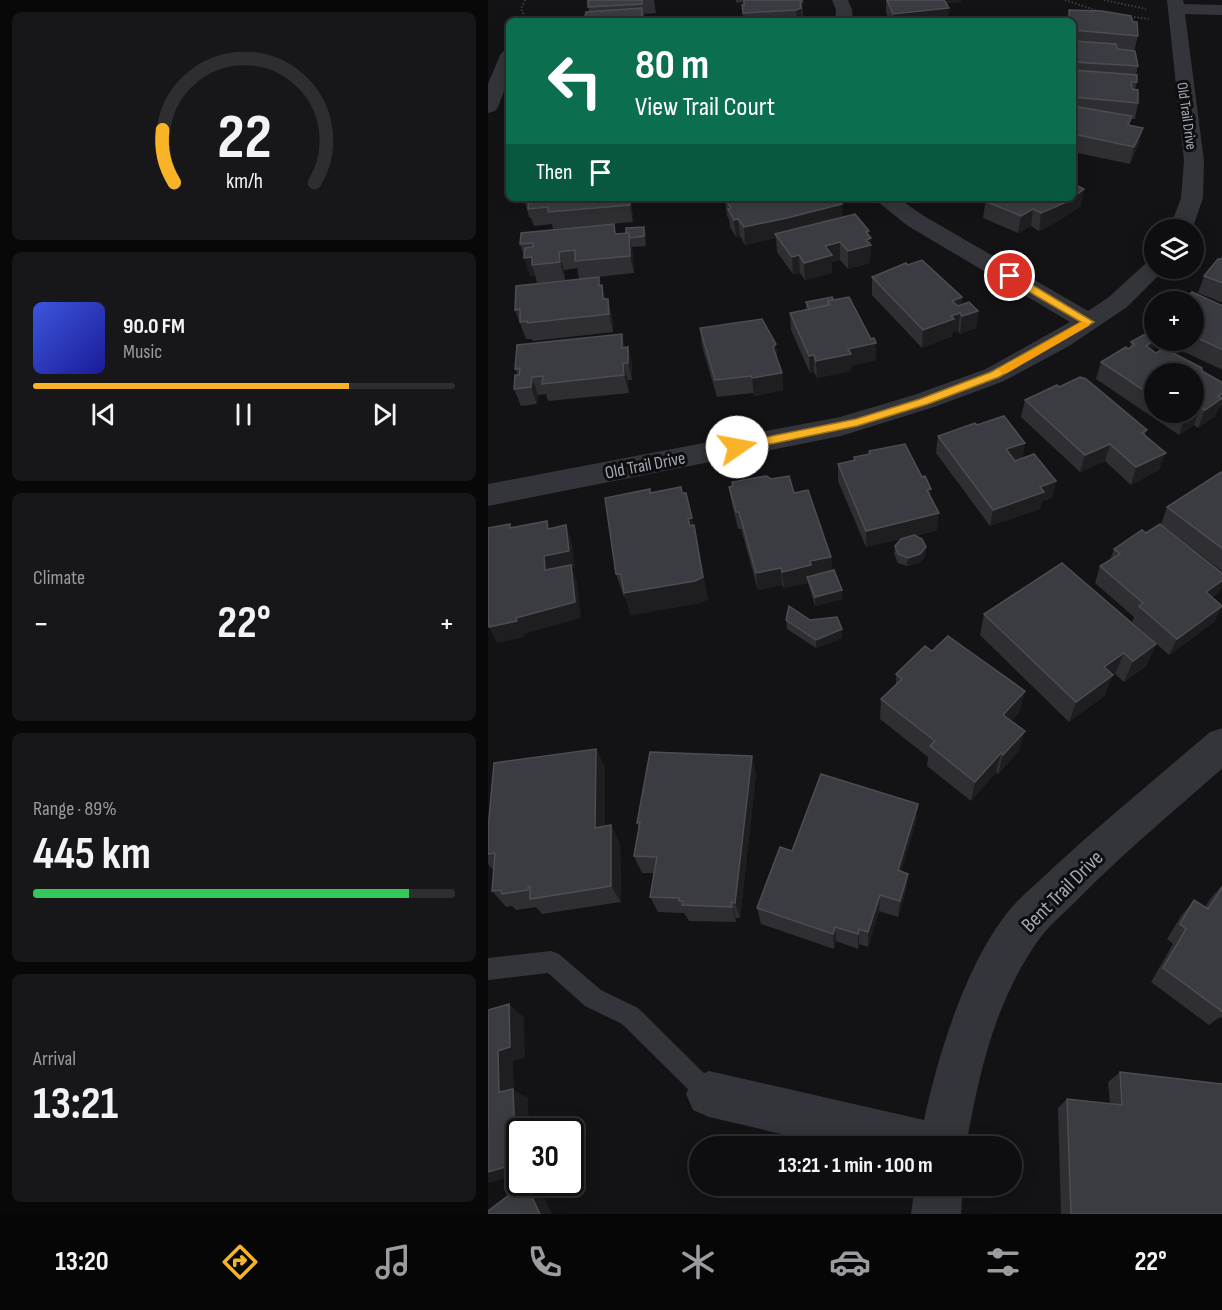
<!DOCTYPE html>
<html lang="en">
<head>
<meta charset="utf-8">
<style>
  body { margin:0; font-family:"Sofia Sans Condensed",sans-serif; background:#171719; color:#f1f3f6; height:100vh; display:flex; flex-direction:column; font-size:22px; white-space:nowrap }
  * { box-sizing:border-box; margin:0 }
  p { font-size:20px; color:#9b9c9f }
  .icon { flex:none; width:33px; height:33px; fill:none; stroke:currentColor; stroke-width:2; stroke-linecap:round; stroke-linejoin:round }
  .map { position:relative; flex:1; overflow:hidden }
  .side { display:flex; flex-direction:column; gap:12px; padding:12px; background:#080809; width:488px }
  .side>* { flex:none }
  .banner { position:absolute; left:18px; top:18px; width:570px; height:183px; border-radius:9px; box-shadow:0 3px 15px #0003,0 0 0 2px #2e2e30; background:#0b6e4f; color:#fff; overflow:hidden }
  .tools { position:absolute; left:656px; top:219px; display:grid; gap:12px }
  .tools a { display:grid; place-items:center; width:60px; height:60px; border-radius:50%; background:#0e0e10; box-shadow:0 3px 15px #0003,0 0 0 2px #2e2e30; font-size:30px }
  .speed { position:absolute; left:18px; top:1118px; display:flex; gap:12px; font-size:30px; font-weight:700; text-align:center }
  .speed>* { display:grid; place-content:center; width:78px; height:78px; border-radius:50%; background:#0e0e10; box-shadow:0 3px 15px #0003,0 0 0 2px #2e2e30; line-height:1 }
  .speed .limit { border:3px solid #111; border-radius:9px; background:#fff; color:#111 }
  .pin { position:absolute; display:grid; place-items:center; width:51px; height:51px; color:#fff; margin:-26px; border:3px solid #fff; border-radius:50%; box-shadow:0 2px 6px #0007 }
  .me { position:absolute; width:66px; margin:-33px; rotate:78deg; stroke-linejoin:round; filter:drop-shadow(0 0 4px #0008) }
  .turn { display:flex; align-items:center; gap:21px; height:126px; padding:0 30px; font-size:27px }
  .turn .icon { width:78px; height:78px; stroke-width:2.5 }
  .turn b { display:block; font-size:42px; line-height:51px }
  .then { display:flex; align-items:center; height:57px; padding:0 30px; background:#0003; gap:12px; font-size:22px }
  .big { font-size:45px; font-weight:700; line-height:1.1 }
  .side .card { flex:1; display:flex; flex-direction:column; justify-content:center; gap:9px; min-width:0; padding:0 21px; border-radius:9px; background:#171719 }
  .side .dial { align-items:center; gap:0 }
  .dial svg { height:156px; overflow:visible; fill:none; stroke:#2e2e30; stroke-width:7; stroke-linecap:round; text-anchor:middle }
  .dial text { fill:#f1f3f6; stroke:none }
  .song { display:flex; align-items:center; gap:18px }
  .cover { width:72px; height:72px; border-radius:9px; background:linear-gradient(135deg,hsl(230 70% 55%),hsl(240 70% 35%)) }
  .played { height:6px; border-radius:3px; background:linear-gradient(90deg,#f9b326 75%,#2e2e30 75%) }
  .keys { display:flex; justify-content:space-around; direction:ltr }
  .heat { display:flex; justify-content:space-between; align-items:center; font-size:33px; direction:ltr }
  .charge { height:9px; border-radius:4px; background:linear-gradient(90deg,#34c759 89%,#2e2e30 0) }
  .trip { position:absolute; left:201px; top:1136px; width:333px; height:60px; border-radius:30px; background:#0e0e10; box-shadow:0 3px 15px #0003,0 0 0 2px #2e2e30; font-weight:700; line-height:60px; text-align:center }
  .tabs { display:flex; height:96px; justify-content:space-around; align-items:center; background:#060606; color:#9b9c9f }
  .tabs .icon { width:42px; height:42px }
  .tabs .on { color:#f9b326 }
  .tabs b { font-size:27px; color:#f1f3f6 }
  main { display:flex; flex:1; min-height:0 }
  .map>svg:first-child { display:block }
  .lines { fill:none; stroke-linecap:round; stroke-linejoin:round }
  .path { stroke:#3a3c41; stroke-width:2; stroke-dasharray:1.5 2; stroke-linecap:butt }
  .lane { fill:#34353a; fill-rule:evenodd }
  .street { fill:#34353a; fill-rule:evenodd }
  .wall { fill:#2f2f33; fill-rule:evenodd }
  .shaded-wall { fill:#1e1e21 }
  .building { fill:#3b3c41; stroke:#4c4d53; stroke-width:1.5 }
  .route { fill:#f9b326; stroke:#a27419; stroke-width:1.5 }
  .slow { fill:#f59e0b }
  .labels { text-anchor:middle; stroke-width:6; stroke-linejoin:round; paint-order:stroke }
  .far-street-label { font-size:15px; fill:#a4a9b6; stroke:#0e0e10 }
  .street-label { font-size:18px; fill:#a4a9b6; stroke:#0e0e10 }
  .near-street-label { font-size:21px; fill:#a4a9b6; stroke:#0e0e10 }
</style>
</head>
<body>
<main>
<section class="side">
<div class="card dial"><svg viewBox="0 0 100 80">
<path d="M14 69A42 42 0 1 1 86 69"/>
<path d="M14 69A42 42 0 0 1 8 42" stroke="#f9b326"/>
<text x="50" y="56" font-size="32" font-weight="700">22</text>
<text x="50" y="72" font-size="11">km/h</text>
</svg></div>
<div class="card">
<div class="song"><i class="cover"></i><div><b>90.0 FM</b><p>Music</p></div></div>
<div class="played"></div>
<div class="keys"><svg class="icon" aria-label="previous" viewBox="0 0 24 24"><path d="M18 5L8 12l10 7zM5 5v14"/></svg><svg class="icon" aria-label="pause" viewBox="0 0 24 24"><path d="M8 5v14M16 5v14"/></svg><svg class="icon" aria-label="next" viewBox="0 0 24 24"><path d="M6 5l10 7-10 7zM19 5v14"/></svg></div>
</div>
<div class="card"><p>Climate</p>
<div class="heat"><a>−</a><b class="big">22°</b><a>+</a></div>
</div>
<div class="card"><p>Range · 89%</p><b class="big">445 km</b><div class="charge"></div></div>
<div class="card"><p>Arrival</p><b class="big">13:21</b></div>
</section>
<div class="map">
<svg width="735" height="1214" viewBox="0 0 735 1214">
  <rect width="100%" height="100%" fill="#131315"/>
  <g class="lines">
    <g class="path">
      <path d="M37,0l-4,9 6,12"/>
      <path d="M577,0l36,12"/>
      <path d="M616,0l42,9"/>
      <path d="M639,16l22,3"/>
    </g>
    <path class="lane" d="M63,951l8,3 42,36 37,18 79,78 4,8 -4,8 -8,4 -8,-4 -79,-78 -37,-18 -37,-33 -60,7v-22z"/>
    <g class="street">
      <path d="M344,0h16l4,10 1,11h-18l1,-11z"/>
      <path d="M679,0h16l1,4 39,1v10l-38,-1 19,147 -1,37 -11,32h-23l12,-32 3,-37z"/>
      <path d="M21,50v28l-11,29 -3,4 -7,2v-29l12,-29 3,-4z"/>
      <path d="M385,198h25l26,18 164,95 21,-14 37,-34 8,-2v7h12l-39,39 -58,39 -65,35 -70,26 -93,29 -353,70v-22l352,-67 74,-22 72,-26 84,-47 -162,-96z"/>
      <path d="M735,728v40c-48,42 -97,83 -142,128 -13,14 -30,27 -41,42 -45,62 -61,135 -74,208h-133l-124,-29 -16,-7 -7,-16 7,-16 16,-7 215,49c14,-66 44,-162 88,-213 13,-15 29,-27 43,-41 50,-46 103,-89 155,-134z"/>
      <path d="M427,1185h48l-2,29h-50z"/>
    </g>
  </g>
  <g class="wall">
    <path d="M100,0h66l2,13 -12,1 1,6h-61l5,-8z"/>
    <path d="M248,0h66l1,17 -1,1v3h-64l5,-2 -1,-14h2v-3l-8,1z"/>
    <path d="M398,0h75v2l-15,1 2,14 8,4h-67l-3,-9z"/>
    <path d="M585,21l65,15 -4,15 4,15 -2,9 1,7 -2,7 3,14 -3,16h-4l-2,6 10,19 -9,20 -57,-12z"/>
    <path d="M587,184l6,22 -21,14 -21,11 -8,-5 -13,7 -35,-15 3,-19z"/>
    <path d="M36,198h110l1,5h-4l2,19 -80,7 -1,-5 -18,2 -3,-8 -2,-1z"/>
    <path d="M237,199l118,18 28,21 -1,25 -22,6 -8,-9 -8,2v11l-27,7 -5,-7 -7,1 -16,-22 -1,-14 -31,7 -5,-9 -4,1 -6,-10 -1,-8 -2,-3z"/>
    <path d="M156,227l2,9v10l-14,1 2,26 -55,6 -2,-11 -13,2 1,10 -28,3 -2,-8 -5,1 -10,-32 106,-11z"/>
    <path d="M735,257v46l-25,-10 6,-17z"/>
    <path d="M420,265l54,32 -1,8 17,6 -2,17 -16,6 -2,-3 -6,2v3l-30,12 -50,-53v-18z"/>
    <path d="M113,286l11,30 1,16 -80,9 -1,-2h-6l-11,-29z"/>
    <path d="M344,297l44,63 -25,6v5l-34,7 -3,-6 -4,1 -19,-43 -1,-17 16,-3v-8z"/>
    <path d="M705,302l30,4v64l-64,-30h34z"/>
    <path d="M212,328l76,16 1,14 5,15 1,17 -29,6 -1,-3 -36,4 -15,-51z"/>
    <path d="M667,340l-3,10 4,3 46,18 21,12v22l-5,4 -3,7 -17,12 -4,-3 -15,10 -83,-56 5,-17 29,-14 1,-6zM666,374l39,38h-39z"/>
    <path d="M140,347l4,18v15h-4l1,13 -81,8 -2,-7 -8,1 -1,9 -16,2 -7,-17 4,-14 -3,-6z"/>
    <path d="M537,400l122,30 -2,5 14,35 -28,15 -26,-24 -25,11 -59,-55z"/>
    <path d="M489,425l48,18 -3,15 34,23 -4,17 -10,3 -2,8 -50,17 -54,-73 2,-17z"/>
    <path d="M381,451l62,46 6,33 -22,6 11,11 -1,9 -5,7 -13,3 -9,-3 -4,-9 1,-8 5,-7 -34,8 -28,-66v-17l16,-4v-3l15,-3z"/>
    <path d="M735,473v99l-62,-48 6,-17z"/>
    <path d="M244,482l62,11 37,64 1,14 10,19v9l-27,7 -7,-23 -24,5 -2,-3 -24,5 -17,-61h-3l-6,-25 -3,-17 4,-1z"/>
    <path d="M162,489l1,4h31l10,25 16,81 -8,4 -69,12 -6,-19 -1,1 -8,-23z"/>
    <path d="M658,533l77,41v11l-5,8 -6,5 10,8 -8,16 -45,33 -37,-33 2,-5 -39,-34 5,-17 10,-6 4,-11z"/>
    <path d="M496,614l172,30 -10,22 -22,16 -9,-8 -3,2 -8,20 -35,26 -89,-87z"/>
    <path d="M298,620h24l32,9v9l-26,10 -29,-19z"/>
    <path d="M444,651l93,40 -6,21 -8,9 8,30 -21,23 -2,-2 -25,29 -44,-35 1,-9 -48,-38 1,-20 15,-14v-11z"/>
    <path d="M108,749l9,19v58l15,17 1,59 -79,12 -6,-7 -20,3 -4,-4 -6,1 -14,-16 2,-20 -6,-7v-34z"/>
    <path d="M264,756l4,19 -16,143h-4v4l-47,-1 -2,-4 -1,-1 -2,-3 -26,-1 -8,-15 4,-24h-12l-8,-17 5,-28 -2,-5z"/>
    <path d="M430,804l-2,18 -15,49 7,3 -2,16 -8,27 -19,-6 -11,36 -9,-3 -1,5 -22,-8 -2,8 -73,-25 -4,-16 35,-57z"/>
    <path d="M735,884v135l-3,-2 -11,8 -58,-43 22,-38 -6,-5 14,-23 13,-16 11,7 6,-9z"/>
    <path d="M632,1072l103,142h-162l-3,-106 9,-9 43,5 -2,-22z"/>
  </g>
  <g class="shaded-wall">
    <path d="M457,0h16v2l-17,1z"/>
    <path d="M313,8l1,13h-5l-1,-11z"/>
    <path d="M461,8l-1,13h-55v-7z"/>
    <path d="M655,128l-4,16 -9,20 4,-17z"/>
    <path d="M596,189l-3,17 -21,14 -21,11 2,-18 30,-15h2v-1z"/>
    <path d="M142,198l3,15v9l-3,-17z"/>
    <path d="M354,204l1,17 -68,13 1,4 -31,7 -1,-18z"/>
    <path d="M545,209l-2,17 -13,7 3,-17z"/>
    <path d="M250,219l2,17 -4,1 -2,-17z"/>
    <path d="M156,227l2,9v10l-2,-10z"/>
    <path d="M381,231v8l2,-1 -1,25 -22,6v-18l18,-19z"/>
    <path d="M141,233l3,17 2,23 -4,-17z"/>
    <path d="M352,242v18l-8,2v11l-27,7 -1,-17 21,-17z"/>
    <path d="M71,252l5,18 1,10 -5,-18z"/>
    <path d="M311,255l1,18 -7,1 -1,-17z"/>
    <path d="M44,257v8l3,10 -5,1 -6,-18z"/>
    <path d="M111,277l4,17 -1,-9 5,18v11l-8,-28z"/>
    <path d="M474,297l-4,34 -6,2v3l-30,12 1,-18 29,-29z"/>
    <path d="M120,299l4,17 1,16 -4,-18z"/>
    <path d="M490,311l-2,17 -16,6 2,-18z"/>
    <path d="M134,334l4,18 -4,-4z"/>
    <path d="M667,340l-5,18 -4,-12z"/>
    <path d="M388,343v17l-25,6v5l-34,7 -1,-17 32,-12z"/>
    <path d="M288,344l1,18 -4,-15z"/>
    <path d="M140,347l4,18v15l-4,-17z"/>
    <path d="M326,355v17l-4,1 -1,-17z"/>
    <path d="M135,363l5,17 1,13 -5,-18z"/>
    <path d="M294,373l1,17 -29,6 -2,-18z"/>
    <path d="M44,377l6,18 -1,9 -6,-17z"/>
    <path d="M735,393v12l-5,4 -3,7 -17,12 7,-18 13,-14z"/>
    <path d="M712,407l-6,18 -15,10 6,-18z"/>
    <path d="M537,443l-3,17 -19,7 3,-18z"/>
    <path d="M622,444l-5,17 -25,11 5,-17z"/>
    <path d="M678,453l-7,17 -28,15 5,-18z"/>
    <path d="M568,481l-4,17 -10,3 -2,8 -50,17 3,-16 47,-23z"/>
    <path d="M443,489l-1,17 -3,-16z"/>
    <path d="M451,513l-2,17 -71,17v-16z"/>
    <path d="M204,518l16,81 -8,4 -69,12 -7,-22 69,-51 -5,-23z"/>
    <path d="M78,525l6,17 3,26h-3l5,14 4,36 -57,16 1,3 -28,6 -8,-16 2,-1 -3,-6v-5l28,3 29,-48 -1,-14z"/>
    <path d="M438,547l-1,9 -5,7 -13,3 1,-8z"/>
    <path d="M343,557l1,16 -25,4 1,6 -24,5 -2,-16 28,-11z"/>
    <path d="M293,568l1,17 -24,5 -2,-17z"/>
    <path d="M735,580v5l-5,8 -20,16 8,-17z"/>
    <path d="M354,590v9l-27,7v-9z"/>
    <path d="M734,606l-8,16 -45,33 8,-16z"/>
    <path d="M354,629v9l-26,10v-8z"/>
    <path d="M668,644l-10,22 -22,16 9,-21z"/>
    <path d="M636,653l-9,21 -3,2 -8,20 -35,26 7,-20 28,-35z"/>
    <path d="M537,691l-6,21 -21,23 5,-20z"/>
    <path d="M537,731l-6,20 -21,23 5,-19z"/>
    <path d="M108,749l9,19v77l-10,-17z"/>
    <path d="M513,753l-5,19 -25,29 4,-19z"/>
    <path d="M264,756l4,19 -16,143 -5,-15z"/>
    <path d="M430,804l-2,18 -20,65 2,-17z"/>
    <path d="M123,825l9,18 1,59 -10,-16z"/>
    <path d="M420,874l-2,16 -8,27 2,-16z"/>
    <path d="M392,895l-1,16 -11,36v-15z"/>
    <path d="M243,902l5,16v4l-4,-15z"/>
    <path d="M347,927l1,14 -2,8 -1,-15z"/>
    <path d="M371,929v15l-1,5v-15z"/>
    <path d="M21,1004l15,13 1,41 -12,3 1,29 14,8 1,33h-9v43l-32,9v-11l11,-80 -1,-41z"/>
    <path d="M37,1183l15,5 12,26h-12z"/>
  </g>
  <g class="building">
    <path d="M100,0h54v4l-54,3z"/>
    <path d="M256,0h58v2h-2l1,6 -5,2 -53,3 -1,-8h2z"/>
    <path d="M399,0h57l5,8 -56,6z"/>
    <path d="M154,8v13h-60l2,-1 2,-8z"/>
    <path d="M581,10l33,1 29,5 2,6h4l1,14 -65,-6v-9h-4z"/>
    <path d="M305,17l1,4h-56v-2z"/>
    <path d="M463,17l5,4h-44z"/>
    <path d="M585,41l43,3 1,5 18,2 3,15 -65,-4z"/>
    <path d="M585,70l64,5v7h-6l1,7 6,1v13l-65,-6z"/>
    <path d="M590,107l54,9 -4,9 15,3 -9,19 -61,-13v-21h3z"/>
    <path d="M585,181l3,2 -2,1 10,5 -11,8z"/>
    <path d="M36,198h106v7l-82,7v-5l-20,2 1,-7 -5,-2z"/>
    <path d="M241,198h109l4,6 -55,14 -43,9 -6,-8 -4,1 -6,-11 3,-1 -6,-9z"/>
    <path d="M499,198h84l-7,5 -23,10 -8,-4 -12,7 -36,-15 3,-1 -2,-1z"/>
    <path d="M367,214l14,17 -3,1 5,6 -5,2 5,5 -23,6 -8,-9 -15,4 7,9 -28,8 -5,-8 -7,2 -17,-23z"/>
    <path d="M126,224l1,10 14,-1 1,23 -55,5v-11l-16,2 1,10 -28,3v-8l-8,1 1,-10 8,-1v-4l-13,1 1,-11z"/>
    <path d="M156,227v9l-14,2 -1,-5h-3v-5z"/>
    <path d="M735,257v26l-19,-7 14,-17h3z"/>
    <path d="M434,260l40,37 -10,4 6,5 11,-4 9,9 -16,5 -2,-3 -9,3 3,3 -31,11 -51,-53 34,-14 2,2z"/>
    <path d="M111,277v9l3,-1 1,14h5l1,15 -82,9v-2l-7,1v-13l-5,1 1,-24z"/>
    <path d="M704,292l31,14v44l-30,-14v-34h-13z"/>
    <path d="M344,297l2,3 -6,1v4l-19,4 -3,-7z"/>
    <path d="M361,297l22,42 3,-1 2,5 -28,6 3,5 -35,7 -2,-6 -5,1 -19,-43 40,-8 -2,-4z"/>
    <path d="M274,319l14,25 -3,3 9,26 -30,5 -1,-2 -36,4 -15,-52z"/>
    <path d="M134,334v14l6,-1v16h-5l1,12 -82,9 1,-8 -11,1 -1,10 -17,2 1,-14h4l1,-7 -5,1 2,-24z"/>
    <path d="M657,334l10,6 -9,6 10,7 8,-5 38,20v3l21,12v10l-5,3 4,2 -17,12 -5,-3 -7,5v-38h-39v23l-53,-35 25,-15 2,2 7,-5 -4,-2z"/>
    <path d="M592,377l6,2 61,51 -5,3 24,20 -30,14 -26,-23 -25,11 -60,-55 32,-15 2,2z"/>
    <path d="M690,412h15l-8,5z"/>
    <path d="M516,416l21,27 -19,6 9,12 19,-7 22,27 -16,6 4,5 -51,18 -55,-74 37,-13 2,2z"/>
    <path d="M417,444l17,33 3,-1 6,13 -4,1 12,23 -73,18 -28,-67 17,-4 -1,-3 16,-3 -1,-3z"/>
    <path d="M733,472l2,1v76l-56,-42z"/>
    <path d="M278,476l5,3 18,-3 5,17 14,-3 23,67 -21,4 1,4 -29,7 -1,-4 -25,5 -17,-61h-3l-7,-25 4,-1 -1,-4z"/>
    <path d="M193,487l1,6h4l6,25 -4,1 2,7 4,-1 9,52 -8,4 -71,12 -3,-19h-5l-11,-76 45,-9v4z"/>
    <path d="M59,521l1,8 18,-4 3,26 -25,5 1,14 26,-5 4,37 -59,16 1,3 -28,6 -1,-12v-87l22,-4v4z"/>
    <path d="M672,524l63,50v6l-17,12 16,14 -45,33 -38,-33 4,-3 -43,-37 20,-12 -6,-5 28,-19 4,3z"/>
    <path d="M426,535l8,4 4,8 -6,7 -12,4 -10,-4 -3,-8 6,-7z"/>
    <path d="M574,563l94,81 -23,17 -9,-8 -20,14 9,8 -37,27 -92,-88z"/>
    <path d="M346,570l8,20 -27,7 -8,-20z"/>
    <path d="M301,606l21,14 27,-3 5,12 -26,11 -30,-20z"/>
    <path d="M460,636l77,55 -22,24 22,16 -22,24 -2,-2 -26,29 -45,-36 5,-5 -54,-42 21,-20 -6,-5 29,-28 7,5z"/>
    <path d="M108,749l-1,79 16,-3v61l-81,13v-13l-2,1v3l-26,4 -1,-4 -9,1 3,-38 -7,1v-24l6,-67z"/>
    <path d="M162,752l102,4 -17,147 -4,-1 1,5 -50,-2 1,-4h-4v-3l-29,-1 7,-40 -23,-1 6,-34 -3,1z"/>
    <path d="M333,774l97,30 -20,66 10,4 -8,27 -20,-6 -12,37 -9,-3 -1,5 -23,-7 -2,7 -76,-26 23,-61 12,4z"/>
    <path d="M735,886v126l-60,-44 23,-39 -6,-5 14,-24 14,9z"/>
    <path d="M21,1004l1,43 -12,4 1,41 14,-3 3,75 -28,8v-162z"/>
    <path d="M632,1072l103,12v130h-152l-4,-115 55,6z"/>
    <path d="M37,1183l15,31h-52v-3z"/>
  </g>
  <path class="route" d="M519,274h7l80,48 -95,55 -71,27 -71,22 -120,25 -4,-1v-6l4,-1 119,-24 64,-20 71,-27 90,-50 -74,-43z"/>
  <path class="slow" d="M593,322h4l5,3 -83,48 -3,1 -6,-4z"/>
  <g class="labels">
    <g class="far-street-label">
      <text transform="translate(699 116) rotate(82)" y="5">Old Trail Drive</text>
    </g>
    <g class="street-label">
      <text transform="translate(157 465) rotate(-11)" y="6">Old Trail Drive</text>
    </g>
    <g class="near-street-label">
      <text transform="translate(574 891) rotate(-45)" y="7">Bent Trail Drive</text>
    </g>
  </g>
</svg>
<div class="tools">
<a><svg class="icon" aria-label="layers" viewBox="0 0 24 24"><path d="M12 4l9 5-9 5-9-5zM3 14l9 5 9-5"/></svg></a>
<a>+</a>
<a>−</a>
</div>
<div class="speed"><div class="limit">30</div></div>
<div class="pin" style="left:522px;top:276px;background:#d93025"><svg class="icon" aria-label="arrive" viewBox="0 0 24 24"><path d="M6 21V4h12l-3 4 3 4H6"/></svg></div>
<svg class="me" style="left:249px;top:447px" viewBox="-20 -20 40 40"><circle r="19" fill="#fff"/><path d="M0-13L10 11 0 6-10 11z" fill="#f9b326"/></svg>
<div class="trip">13:21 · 1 min · 100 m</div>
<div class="banner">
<div class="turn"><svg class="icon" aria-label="left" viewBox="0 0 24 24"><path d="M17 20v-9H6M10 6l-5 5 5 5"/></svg><div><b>80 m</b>View Trail Court</div></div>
<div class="then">Then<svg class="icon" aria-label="arrive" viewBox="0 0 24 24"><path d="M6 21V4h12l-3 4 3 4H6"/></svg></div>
</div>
</div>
</main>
<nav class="tabs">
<b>13:20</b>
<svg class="icon on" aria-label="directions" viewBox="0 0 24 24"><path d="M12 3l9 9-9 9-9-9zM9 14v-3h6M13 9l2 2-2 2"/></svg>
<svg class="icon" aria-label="music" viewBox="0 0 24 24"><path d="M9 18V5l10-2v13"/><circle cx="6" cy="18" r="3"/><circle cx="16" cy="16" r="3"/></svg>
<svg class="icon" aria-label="phone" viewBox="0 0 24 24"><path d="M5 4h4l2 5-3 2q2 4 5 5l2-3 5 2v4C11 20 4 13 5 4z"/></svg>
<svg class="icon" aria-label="climate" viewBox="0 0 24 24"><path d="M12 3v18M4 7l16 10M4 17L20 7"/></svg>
<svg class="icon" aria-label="car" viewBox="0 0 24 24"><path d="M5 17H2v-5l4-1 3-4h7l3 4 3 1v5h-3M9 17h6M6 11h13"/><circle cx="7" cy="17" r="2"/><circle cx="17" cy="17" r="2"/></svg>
<svg class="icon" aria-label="filters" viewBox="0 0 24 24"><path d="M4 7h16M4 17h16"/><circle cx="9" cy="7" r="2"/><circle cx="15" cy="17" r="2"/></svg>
<b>22°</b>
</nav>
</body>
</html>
